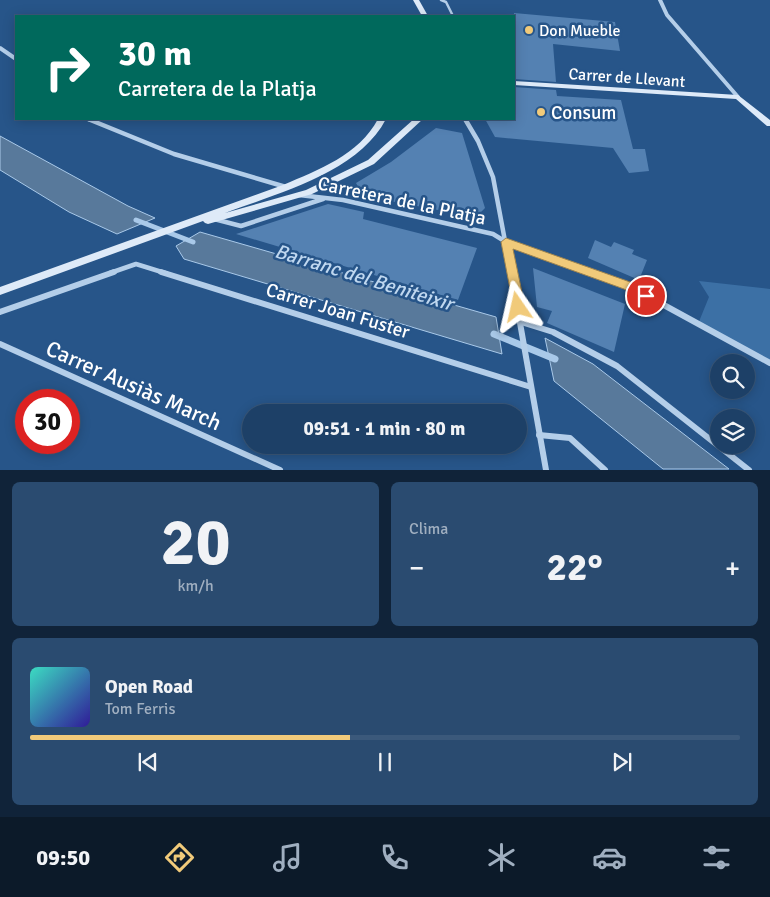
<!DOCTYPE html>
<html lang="es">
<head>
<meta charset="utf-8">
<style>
  body { margin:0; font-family:Signika,sans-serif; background:#2a4b70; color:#f1f3f6; height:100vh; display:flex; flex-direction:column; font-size:19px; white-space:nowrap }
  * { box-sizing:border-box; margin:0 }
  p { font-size:16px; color:#a0afc0 }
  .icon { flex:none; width:28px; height:28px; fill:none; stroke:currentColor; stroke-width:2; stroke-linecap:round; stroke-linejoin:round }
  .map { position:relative; height:470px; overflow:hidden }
  .sheet { display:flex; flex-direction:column; gap:12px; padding:12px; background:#102339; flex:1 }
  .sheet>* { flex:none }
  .top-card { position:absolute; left:15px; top:15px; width:500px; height:105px; border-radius:0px; box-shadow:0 2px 12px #0003,0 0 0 1px #3b597b; background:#00695c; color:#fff; overflow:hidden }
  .tools { position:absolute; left:710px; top:354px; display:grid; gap:10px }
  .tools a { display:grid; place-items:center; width:45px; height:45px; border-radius:50%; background:#1d4067; box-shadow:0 2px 12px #0003,0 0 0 1px #3b597b; font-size:25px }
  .speed { position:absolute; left:15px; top:389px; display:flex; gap:10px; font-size:25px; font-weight:700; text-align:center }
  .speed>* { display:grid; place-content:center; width:65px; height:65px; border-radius:50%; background:#1d4067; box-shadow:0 2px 12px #0003,0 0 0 1px #3b597b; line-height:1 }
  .speed .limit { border:8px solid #d22; background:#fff; color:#111 }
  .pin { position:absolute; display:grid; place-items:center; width:42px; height:42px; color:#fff; margin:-21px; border:2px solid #fff; border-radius:50%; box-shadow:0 1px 5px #0007 }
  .me { position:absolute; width:55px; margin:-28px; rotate:349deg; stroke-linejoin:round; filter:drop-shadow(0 0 4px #0008) }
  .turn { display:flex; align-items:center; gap:18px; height:105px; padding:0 20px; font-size:22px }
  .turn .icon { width:65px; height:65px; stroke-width:2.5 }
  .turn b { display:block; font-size:35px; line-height:42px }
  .big { font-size:38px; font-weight:700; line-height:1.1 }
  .sheet .widget { flex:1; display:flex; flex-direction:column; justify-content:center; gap:8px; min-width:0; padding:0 18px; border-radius:8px; background:#2a4b70 }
  .sheet .dial { align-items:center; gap:0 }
  .dial b { font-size:65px; line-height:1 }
  .song { display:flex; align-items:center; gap:15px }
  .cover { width:60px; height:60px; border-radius:8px; background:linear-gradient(135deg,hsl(170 70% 55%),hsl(250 70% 35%)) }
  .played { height:5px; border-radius:2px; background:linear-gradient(90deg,#f1ca7a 45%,#3b597b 45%) }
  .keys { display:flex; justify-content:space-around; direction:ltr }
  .heat { display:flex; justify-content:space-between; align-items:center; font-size:28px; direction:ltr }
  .sheet .tiles { flex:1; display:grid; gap:12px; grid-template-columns:1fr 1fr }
  .widget:last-child { grid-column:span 2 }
  .trip { position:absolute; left:242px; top:404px; width:285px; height:50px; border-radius:25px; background:#1d4067; box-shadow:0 2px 12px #0003,0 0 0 1px #3b597b; font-weight:700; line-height:50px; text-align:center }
  .menu { display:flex; height:80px; justify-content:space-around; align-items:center; background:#0c1a29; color:#a0afc0 }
  .menu .icon { width:35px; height:35px }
  .menu .current { color:#f1ca7a }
  .menu b { font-size:22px; color:#f1f3f6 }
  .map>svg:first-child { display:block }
  .green { fill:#3c70a5 }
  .water { fill:#58799b; stroke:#a9c9e9 }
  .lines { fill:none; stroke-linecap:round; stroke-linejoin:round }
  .stream-far1 { stroke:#a9c9e9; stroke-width:5 }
  .stream { stroke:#a9c9e9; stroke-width:7 }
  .building { fill:#5481b2 }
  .lane { stroke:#b4cee9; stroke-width:2.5 }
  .street-far2 { stroke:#b4cee9; stroke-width:4 }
  .street-far1 { stroke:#b4cee9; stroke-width:4.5 }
  .street { stroke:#b4cee9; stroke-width:6 }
  .secondary { fill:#deeaf8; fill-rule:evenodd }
  .route { fill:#f1ca7a; stroke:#9d834f }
  .poi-dot { fill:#f1ca7a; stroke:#275589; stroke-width:2 }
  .labels { text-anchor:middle; stroke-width:5; stroke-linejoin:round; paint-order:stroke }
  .far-poi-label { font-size:16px; fill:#fff; stroke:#275589; text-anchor:start }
  .far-street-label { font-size:16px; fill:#fff; stroke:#275589 }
  .poi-label { font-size:19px; fill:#fff; stroke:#275589; text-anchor:start }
  .street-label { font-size:19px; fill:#fff; stroke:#275589 }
  .water-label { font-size:20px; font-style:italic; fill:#c0d8f0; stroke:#275589 }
  .near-street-label { font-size:22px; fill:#fff; stroke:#275589 }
</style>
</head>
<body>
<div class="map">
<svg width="770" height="470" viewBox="0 0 770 470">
  <rect width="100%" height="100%" fill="#275589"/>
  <path class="green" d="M699,281l71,8v74l-72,-39 11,-27z"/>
  <g class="water">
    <path d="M0,136l128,70 27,12 -38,16 -48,-22 -69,-42z"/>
    <path d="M200,232l296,85 6,37 -318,-95 -8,-13z"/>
    <path d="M545,338l48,26 136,105h-66l-109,-88z"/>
  </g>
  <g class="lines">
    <path class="stream-far1" d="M136,220l57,22"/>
    <path class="stream" d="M494,334l61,25"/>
  </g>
  <g class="building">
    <path d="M514,13l101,9 5,29 -67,-7 3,38 -42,-3z"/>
    <path d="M514,87l42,3 1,6 64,4 12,49h12l4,22 -20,2 -16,-25 -118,-11 -10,-18h29z"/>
    <path d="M436,128l26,5 23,75 -9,9 -113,-21 -7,-13 35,-21z"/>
    <path d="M328,204l36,8 -1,7 114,29 -19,52 -222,-66z"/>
    <path d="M595,240l16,7 3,-5 20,8 -2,4 15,6 -8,20 -51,-22z"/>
    <path d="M533,268l92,36 -11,48 -67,-29 5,-12 -15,-4z"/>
  </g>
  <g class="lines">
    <path class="lane" d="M441,0l5,2 7,14"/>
    <g class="street-far2">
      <path d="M660,0l7,15 71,82"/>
      <path d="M0,48l16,11"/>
      <path d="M88,119l2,1"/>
    </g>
    <g class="street-far1">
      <path d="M88,119l86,35 112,33"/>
      <path d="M465,119l13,22 15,36 18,96"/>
      <path d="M299,195l44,5 150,34 13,8 87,31"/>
      <path d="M214,219l27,7 82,-27"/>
      <path d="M110,273l26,-9 29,9"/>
    </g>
    <g class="street">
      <path d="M161,272l370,115"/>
      <path d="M511,272l35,198"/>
      <path d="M590,272l39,14 141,77"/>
      <path d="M0,312l114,-40"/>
      <path d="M521,322l32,10 64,34 132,104"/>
      <path d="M0,344l280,126"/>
      <path d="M539,435l31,3 35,32"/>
    </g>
    <g class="secondary">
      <path d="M413,0h6l9,16h-6z"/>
      <path d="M514,81l224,14 32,25v6h-3l-31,-27 -222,-14z"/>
      <path d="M378,119h8c-28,54 -108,74 -161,94l81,-23 62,-30 46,-41h9l-49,45 -62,30 -104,30 -3,-1 -2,-2 -203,74v-8l283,-102c35,-15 76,-30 95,-66z"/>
    </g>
  </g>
  <path class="route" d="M506,238l127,45 17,9 2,4 -2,3h-8l-18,-10 -111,-40 12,58 -2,3h-9l-13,-68z"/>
  <g class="poi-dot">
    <circle cx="529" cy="30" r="5"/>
    <circle cx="541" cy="112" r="5"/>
  </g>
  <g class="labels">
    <g class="far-poi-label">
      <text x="539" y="36">Don Mueble</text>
    </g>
    <g class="far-street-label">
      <text transform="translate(627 77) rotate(4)" y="6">Carrer de Llevant</text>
    </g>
    <g class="poi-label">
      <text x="551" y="119">Consum</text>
    </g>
    <g class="street-label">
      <text transform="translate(402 200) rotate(12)" y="7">Carretera de la Platja</text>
      <text transform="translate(338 310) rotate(17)" y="7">Carrer Joan Fuster</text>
    </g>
    <g class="water-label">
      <text transform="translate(364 277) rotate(17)" y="7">Barranc del Beniteixir</text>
    </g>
    <g class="near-street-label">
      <text transform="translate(134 385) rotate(24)" y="8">Carrer Ausiàs March</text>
    </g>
  </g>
</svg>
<div class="tools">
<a><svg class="icon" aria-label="search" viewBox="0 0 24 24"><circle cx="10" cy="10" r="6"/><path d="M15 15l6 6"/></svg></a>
<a><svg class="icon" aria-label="layers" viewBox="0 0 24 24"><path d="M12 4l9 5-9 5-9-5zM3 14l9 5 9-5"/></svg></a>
</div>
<div class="speed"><div class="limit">30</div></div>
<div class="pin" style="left:646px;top:296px;background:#d93025"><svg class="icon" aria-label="arrive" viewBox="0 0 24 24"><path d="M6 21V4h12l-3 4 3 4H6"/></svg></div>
<svg class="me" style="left:518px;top:307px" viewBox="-20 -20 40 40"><path d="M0-17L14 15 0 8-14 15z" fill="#f1ca7a" stroke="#fff" stroke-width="4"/></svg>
<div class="trip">09:51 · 1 min · 80 m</div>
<div class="top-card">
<div class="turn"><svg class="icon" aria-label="right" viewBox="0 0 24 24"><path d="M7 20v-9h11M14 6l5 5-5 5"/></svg><div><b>30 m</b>Carretera de la Platja</div></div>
</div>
</div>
<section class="sheet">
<div class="tiles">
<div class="widget dial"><b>20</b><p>km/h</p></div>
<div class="widget"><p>Clima</p>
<div class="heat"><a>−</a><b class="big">22°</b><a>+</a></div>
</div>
<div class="widget">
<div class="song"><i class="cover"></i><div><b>Open Road</b><p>Tom Ferris</p></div></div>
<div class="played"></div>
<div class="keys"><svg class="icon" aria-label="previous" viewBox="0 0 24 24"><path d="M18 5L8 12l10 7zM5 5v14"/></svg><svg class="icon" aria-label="pause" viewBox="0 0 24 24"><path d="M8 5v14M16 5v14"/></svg><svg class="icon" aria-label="next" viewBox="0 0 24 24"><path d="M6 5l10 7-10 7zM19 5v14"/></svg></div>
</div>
</div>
</section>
<nav class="menu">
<b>09:50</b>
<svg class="icon current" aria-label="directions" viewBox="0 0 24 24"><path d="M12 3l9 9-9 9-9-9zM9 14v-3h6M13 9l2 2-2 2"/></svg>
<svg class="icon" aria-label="music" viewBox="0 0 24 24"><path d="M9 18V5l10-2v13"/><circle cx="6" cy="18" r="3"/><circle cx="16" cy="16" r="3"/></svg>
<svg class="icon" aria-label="phone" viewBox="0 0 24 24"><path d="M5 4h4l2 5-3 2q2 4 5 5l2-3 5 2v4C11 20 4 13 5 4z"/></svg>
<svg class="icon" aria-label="climate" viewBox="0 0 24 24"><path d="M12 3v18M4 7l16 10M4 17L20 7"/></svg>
<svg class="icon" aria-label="car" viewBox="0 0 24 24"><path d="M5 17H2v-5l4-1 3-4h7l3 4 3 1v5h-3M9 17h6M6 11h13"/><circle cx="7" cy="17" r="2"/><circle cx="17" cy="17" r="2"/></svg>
<svg class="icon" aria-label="filters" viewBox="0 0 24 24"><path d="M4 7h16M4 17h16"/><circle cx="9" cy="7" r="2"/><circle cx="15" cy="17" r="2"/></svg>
</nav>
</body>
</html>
